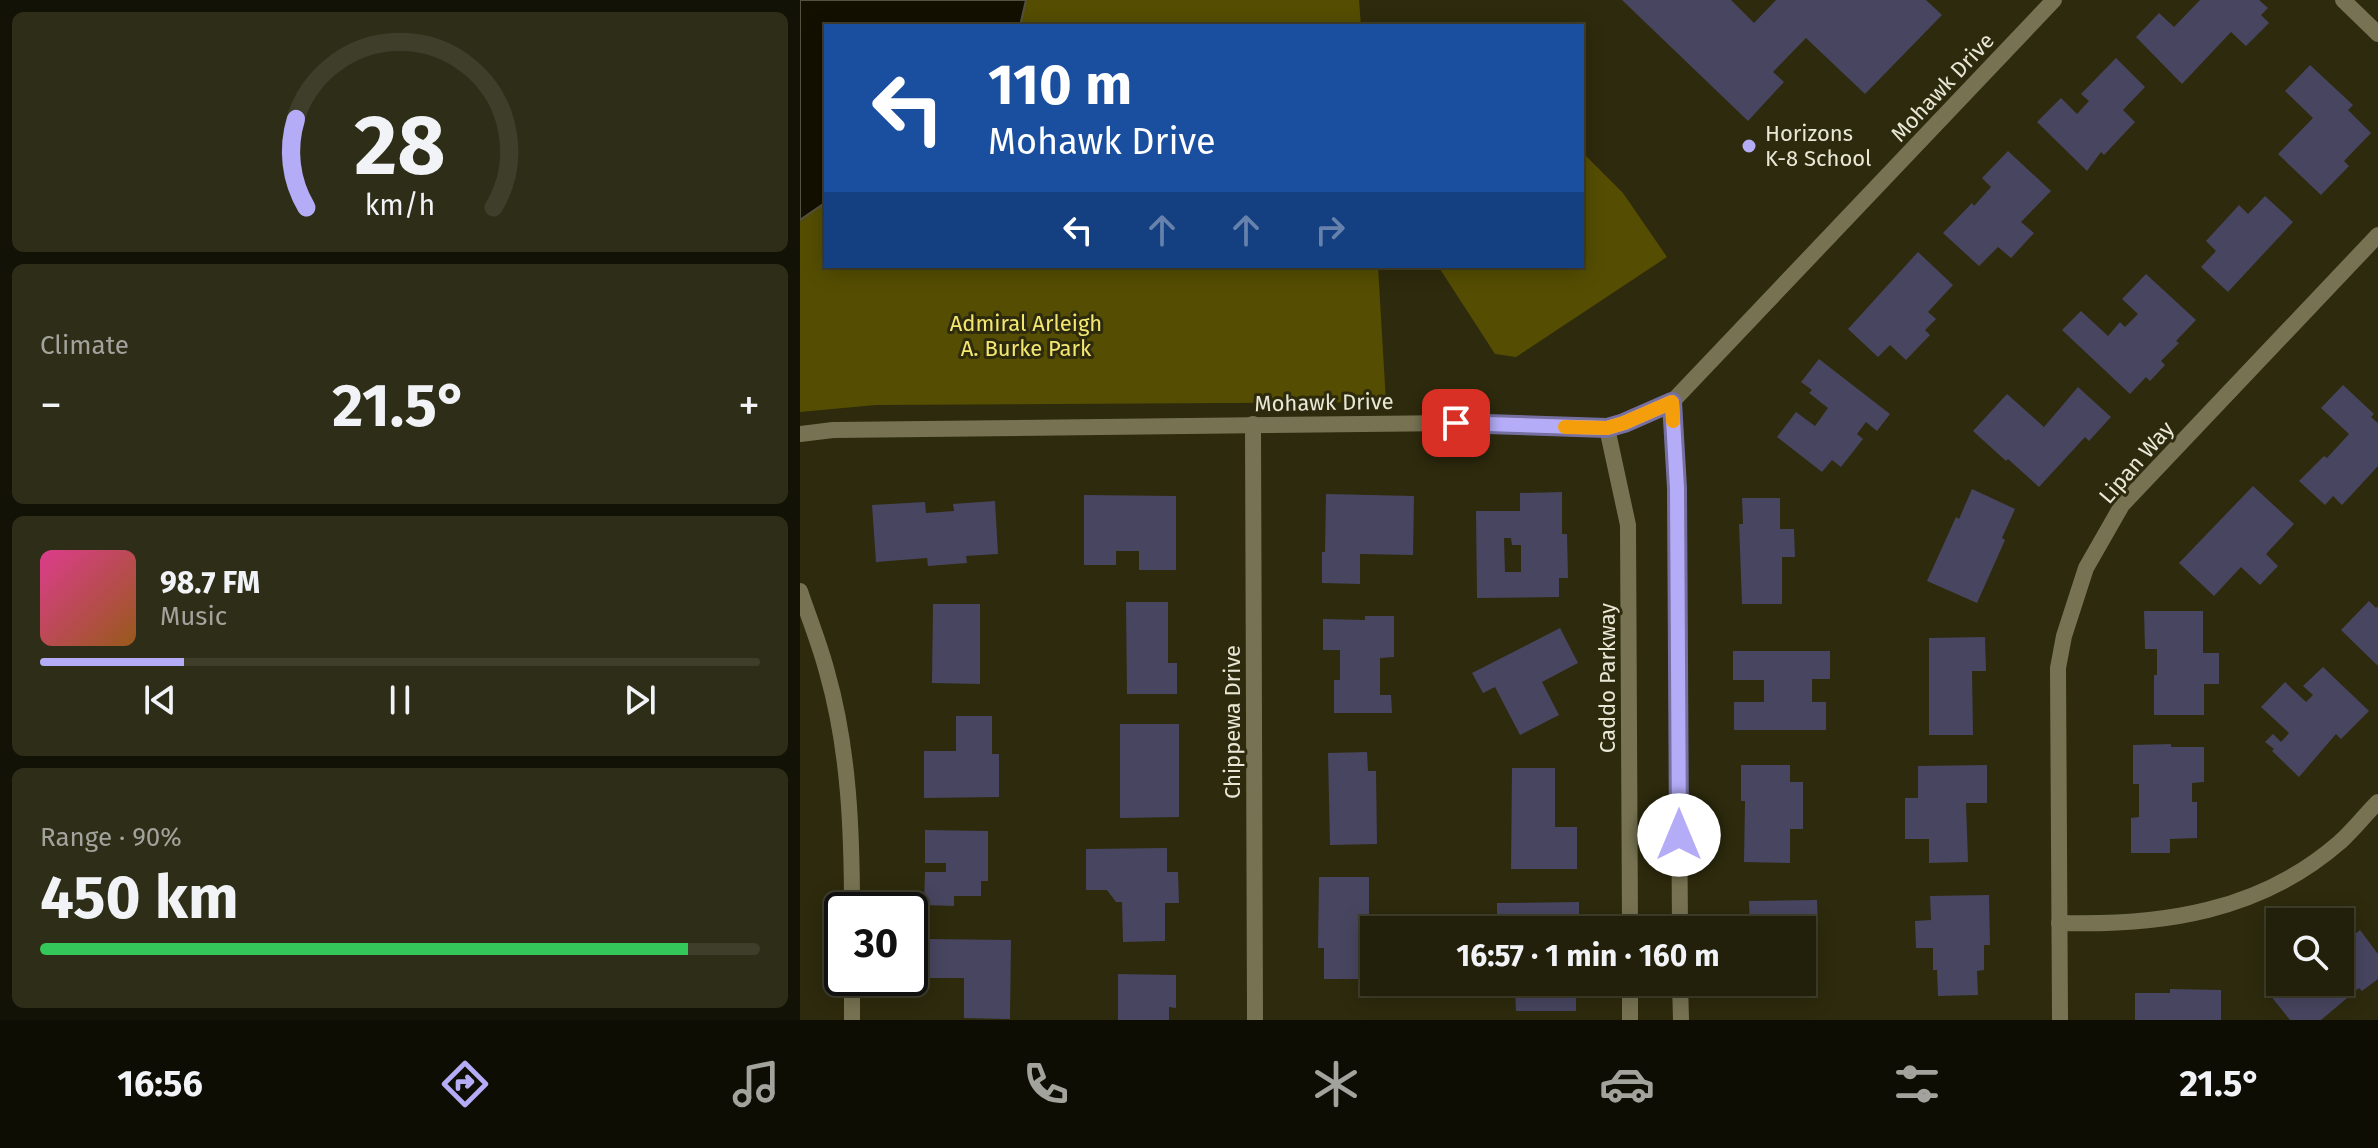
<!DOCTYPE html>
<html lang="en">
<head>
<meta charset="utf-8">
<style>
  body { margin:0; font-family:"Fira Sans",sans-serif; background:#2e2d18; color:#f1f3f6; height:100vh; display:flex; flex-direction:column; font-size:30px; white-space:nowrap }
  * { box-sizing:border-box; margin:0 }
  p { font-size:26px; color:#a2a39c }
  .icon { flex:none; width:44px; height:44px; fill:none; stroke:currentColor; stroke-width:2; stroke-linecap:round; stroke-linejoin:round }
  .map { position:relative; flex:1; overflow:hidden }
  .sheet { display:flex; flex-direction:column; gap:12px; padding:12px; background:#131206; width:800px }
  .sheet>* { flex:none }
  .hud { position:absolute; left:24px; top:24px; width:760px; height:244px; border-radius:0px; box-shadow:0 4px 20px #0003,0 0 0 2px #3f3e2b; background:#1a4fa0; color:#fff; overflow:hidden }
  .fabs { position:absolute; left:1466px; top:908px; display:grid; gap:16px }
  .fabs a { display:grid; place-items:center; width:88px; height:88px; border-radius:0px; background:#22200a; box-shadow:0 4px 20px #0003,0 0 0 2px #3f3e2b; font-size:40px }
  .speed { position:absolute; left:24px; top:892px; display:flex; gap:16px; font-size:40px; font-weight:700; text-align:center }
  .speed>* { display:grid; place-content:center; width:104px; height:104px; border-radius:50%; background:#22200a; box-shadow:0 4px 20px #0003,0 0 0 2px #3f3e2b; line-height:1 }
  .speed .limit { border:4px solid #111; border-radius:12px; background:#fff; color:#111 }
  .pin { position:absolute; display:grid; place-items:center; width:68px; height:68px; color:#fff; margin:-34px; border-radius:16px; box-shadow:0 4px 12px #0006 }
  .me { position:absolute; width:88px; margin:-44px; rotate:0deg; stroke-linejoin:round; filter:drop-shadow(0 0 6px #0008) }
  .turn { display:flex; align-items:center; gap:28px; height:168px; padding:0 32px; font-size:36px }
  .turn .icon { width:104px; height:104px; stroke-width:2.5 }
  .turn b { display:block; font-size:56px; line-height:68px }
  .lanes { display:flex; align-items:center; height:76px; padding:0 32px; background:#0003; justify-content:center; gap:40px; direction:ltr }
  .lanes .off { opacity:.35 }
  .big { font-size:60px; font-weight:700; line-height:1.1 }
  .sheet .card { flex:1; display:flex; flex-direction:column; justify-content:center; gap:12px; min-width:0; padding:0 28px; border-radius:12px; background:#2e2d18 }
  .sheet .dial { align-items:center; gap:0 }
  .dial svg { height:208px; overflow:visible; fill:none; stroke:#3f3e2b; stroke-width:7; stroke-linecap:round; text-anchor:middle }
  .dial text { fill:#f1f3f6; stroke:none }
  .song { display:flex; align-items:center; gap:24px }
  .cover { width:96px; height:96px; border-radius:12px; background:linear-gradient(135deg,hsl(330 70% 55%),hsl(30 70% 35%)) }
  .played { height:8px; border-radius:4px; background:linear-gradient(90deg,#b5acf8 20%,#3f3e2b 20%) }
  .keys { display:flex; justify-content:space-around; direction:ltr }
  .heat { display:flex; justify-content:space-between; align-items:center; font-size:44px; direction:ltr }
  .charge { height:12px; border-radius:6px; background:linear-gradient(90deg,#34c759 90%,#3f3e2b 0) }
  .trip { position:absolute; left:560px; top:916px; width:456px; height:80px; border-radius:0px; background:#22200a; box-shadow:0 4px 20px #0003,0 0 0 2px #3f3e2b; font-weight:700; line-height:80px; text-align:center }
  .tabs { display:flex; height:128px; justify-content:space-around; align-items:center; background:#0e0d04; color:#a2a39c }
  .tabs .icon { width:56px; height:56px }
  .tabs .selected { color:#b5acf8 }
  .tabs b { font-size:36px; color:#f1f3f6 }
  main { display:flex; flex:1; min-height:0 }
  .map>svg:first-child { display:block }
  .green { fill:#544d02 }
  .water { fill:#131000; stroke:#535140; stroke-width:2 }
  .building { fill:#484560; fill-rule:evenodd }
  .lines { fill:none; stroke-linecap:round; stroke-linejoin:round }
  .minor { stroke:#777352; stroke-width:16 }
  .route-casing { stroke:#7670a1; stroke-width:20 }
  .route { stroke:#b5acf8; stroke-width:14 }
  .slow { stroke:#f59e0b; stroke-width:14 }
  .poi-dot { fill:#b5acf8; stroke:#2d2a0d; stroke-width:3 }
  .labels { text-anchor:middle; stroke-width:6; stroke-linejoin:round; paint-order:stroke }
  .street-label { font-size:22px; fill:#e9e8d7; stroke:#2d2a0d }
  .poi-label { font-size:22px; fill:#e9e8d7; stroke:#2d2a0d; text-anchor:start }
  .park-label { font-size:22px; fill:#f4e771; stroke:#2d2a0d }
</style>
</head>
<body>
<main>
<section class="sheet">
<div class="card dial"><svg viewBox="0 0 100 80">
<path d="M14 69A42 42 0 1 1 86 69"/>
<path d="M14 69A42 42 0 0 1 10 35" stroke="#b5acf8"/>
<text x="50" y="56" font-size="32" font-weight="700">28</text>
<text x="50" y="72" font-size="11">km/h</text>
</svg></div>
<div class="card"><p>Climate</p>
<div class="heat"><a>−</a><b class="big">21.5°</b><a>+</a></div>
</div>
<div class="card">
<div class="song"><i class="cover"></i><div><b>98.7 FM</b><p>Music</p></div></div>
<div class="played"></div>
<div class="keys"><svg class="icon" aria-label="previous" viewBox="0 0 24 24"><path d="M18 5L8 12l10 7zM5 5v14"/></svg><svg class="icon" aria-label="pause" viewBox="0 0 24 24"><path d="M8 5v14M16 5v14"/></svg><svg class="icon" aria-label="next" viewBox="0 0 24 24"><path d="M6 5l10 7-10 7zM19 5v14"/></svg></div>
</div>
<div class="card"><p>Range · 90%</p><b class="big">450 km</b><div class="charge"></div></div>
</section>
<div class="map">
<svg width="1578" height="1020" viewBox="0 0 1578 1020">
  <rect width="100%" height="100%" fill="#2d2a0d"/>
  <g class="green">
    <path d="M0,0h559l2,26h-535v240h552l8,136 -510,3 -76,7z"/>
    <path d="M782,152l41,41 44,64 -151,100 -21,-3 -57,-88h144z"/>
  </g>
  <path class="water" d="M0,0h226l-6,26h-194v176l-26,18z"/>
  <g class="building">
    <path d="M822,0h109l23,23 22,-23h150l16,15 -77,79 -59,-56 -33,34 11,10 -36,39z"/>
    <path d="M1400,0h59l9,8 -7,7 8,8 -23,23 -15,-14 -49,52 -46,-47 23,-24 15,14z"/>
    <path d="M1316,58l29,29 -22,23 12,12 -31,33 -3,-3 -14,19 -50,-49 24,-24 16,16 12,-13 -8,-7z"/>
    <path d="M1510,65l43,40 -5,5 23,23 -27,28 5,5 -28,29 -43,-41 35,-36 -28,-27z"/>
    <path d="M1208,151l43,40 -30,31 13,11 -23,25 -13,-11 -19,19 -36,-33 29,-30 2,3 17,-19 -9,-9z"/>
    <path d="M1465,196l28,26 -65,70 -27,-25 15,-16 -10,-10 33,-36 9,9z"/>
    <path d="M1118,252l35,33 -25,27 8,7 -11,11 5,5 -24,25 -16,-15 -12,12 -30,-28z"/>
    <path d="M1346,274l50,46 -20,21 3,2 -18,18 4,4 -15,16 -4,-4 -16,17 -68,-64 19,-19 27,25 12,-14 5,5 13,-13 -16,-15z"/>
    <path d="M1019,359l71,55 -13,17 -11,-9 -9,12 6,5 -22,28 -9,-7 -10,12 -45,-35 19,-25 19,14 13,-18 -19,-15 3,-3 -11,-8z"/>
    <path d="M1543,385l31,29 -3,3 7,6v43l-36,39 -9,-9 -8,9 -26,-24 25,-25 3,2 22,-24 -28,-26z"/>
    <path d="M1278,387l33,30 -22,24 -4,-4 -46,50 -31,-28 -2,2 -33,-30 34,-37 37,33z"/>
    <path d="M1453,486l41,38 -28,30 12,12 -18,19 -19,-18 -27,29 -35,-33z"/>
    <path d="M1172,489l43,20 -13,29 3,2 -28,63 -50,-22 29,-64 3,2z"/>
    <path d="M762,492v42h5l1,44h-9v19l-82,1 -1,-87h44v-18zM704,538h7l1,7h9v27h-16z"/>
    <path d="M526,494l88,2 -1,59 -53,-1v30l-38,-1v-31h3z"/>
    <path d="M284,495l92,1v74h-37v-19h-23v14h-32z"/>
    <path d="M942,498h38v31h14l1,28h-13v47h-40l-3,-80h4z"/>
    <path d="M195,501l3,53 -32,2 1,7 -39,3 -1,-8 -51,4 -4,-57 53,-3 1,11 28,-2 -1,-7z"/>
    <path d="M1569,601l7,7 2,-2v60l-37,-36z"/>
    <path d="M326,602h42v61h9v31h-50z"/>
    <path d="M133,604h47v80l-48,-1z"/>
    <path d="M1344,611h59v42h16v31h-15v31h-50v-40h3v-26h-12z"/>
    <path d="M565,616h29v41l-14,1v37h11l1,18h-58v-33h6v-30h-17v-31l42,1z"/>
    <path d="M760,628l18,35 -36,19 17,33 -39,20 -25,-48 -12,6 -11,-20z"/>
    <path d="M1185,637l1,34h-14l1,64h-44v-97z"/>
    <path d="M933,651h97v28h-18v23h14v28h-92v-28h30v-22h-31z"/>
    <path d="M1523,667l46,44 -28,28 -5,-5 -37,43 -27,-26 2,-2 -9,-7 8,-8 8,8 8,-9 -28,-26 24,-25 21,20 7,-7 -10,-9z"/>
    <path d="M156,716h36v38h7v43l-75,1v-47h32z"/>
    <path d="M320,724h59v93l-59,1z"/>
    <path d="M1371,744v3h33v35l-12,1v19h5v36l-27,1v14h-39v-35l8,-1v-33h-6v-39z"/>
    <path d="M567,752l1,19h8l1,73 -47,1 -2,-92z"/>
    <path d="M941,765h49v17h13v47h-13v34l-46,-1 1,-61h-4z"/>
    <path d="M1187,765v38h-21l2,59 -39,1v-24h-24v-41h13v-32z"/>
    <path d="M712,768h43v59h22v42h-66z"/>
    <path d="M125,830l63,1v50h-7v15h-27v10l-30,-1 1,-33h21v-9h-21z"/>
    <path d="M367,848v24h11l1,31h-14v38l-42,1 -1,-40h-6l-9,-12h-21v-41z"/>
    <path d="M519,877h50v42h13v11h-8v14h-6v35h-44v-31h-6z"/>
    <path d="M1189,895l1,50h-6v25l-7,1 1,24 -40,1 -1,-26h-4v-22h-17l-1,-27 16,-1 -1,-24z"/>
    <path d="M1017,900l1,31h-12v59h-66v-8h62v-52h-52l-1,-29z"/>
    <path d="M779,902v28h-82v-27z"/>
    <path d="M1560,930l18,24v25l-16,12 -3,-3 -38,32h-31l-20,-25 17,-13h53v-36z"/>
    <path d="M127,939l84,1 -1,79 -46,-1v-40h-38z"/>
    <path d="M318,974l58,1v33l-7,-1v13h-51z"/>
    <path d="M705,982h71v29h-60l-1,-22h-10z"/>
    <path d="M1370,989l51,1v30h-86v-27h35z"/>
  </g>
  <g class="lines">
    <g class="minor">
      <path d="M1543,0l35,34"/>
      <path d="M872,402l5,86 3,442"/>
      <path d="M453,424l2,596"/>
      <path d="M807,428l21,97 2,405"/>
      <path d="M0,434l33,-4 623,-7 151,5 17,-5 48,-21 382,-402"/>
      <path d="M0,591c9,27 20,54 27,81 22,77 25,159 25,238"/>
      <path d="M1259,923c102,3 201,-11 281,-81 13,-12 25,-27 38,-40"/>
      <path d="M52,978v42"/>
      <path d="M830,982v38"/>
      <path d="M880,982l1,38"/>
      <path d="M1260,1020l-2,-352 6,-32 22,-68 36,-63 256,-270"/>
    </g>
  </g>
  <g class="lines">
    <defs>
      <path id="route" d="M656,423l151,5 17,-5 48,-21 5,86 2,347"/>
    </defs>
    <use href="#route" class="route-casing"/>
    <use href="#route" class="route"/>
    <path class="slow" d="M765,427l42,1 17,-5 48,-21 1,19"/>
  </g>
  <circle class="poi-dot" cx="949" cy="146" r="8"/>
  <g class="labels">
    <g class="street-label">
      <text transform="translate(1142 87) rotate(-47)" y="8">Mohawk Drive</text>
      <text transform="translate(524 402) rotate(-1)" y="8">Mohawk Drive</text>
      <text transform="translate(1336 462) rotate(-49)" y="8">Lipan Way</text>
      <text transform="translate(807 678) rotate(-90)" y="8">Caddo Parkway</text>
      <text transform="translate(432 722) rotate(-90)" y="8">Chippewa Drive</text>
    </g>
    <g class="poi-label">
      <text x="965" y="141">Horizons<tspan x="965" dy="25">K-8 School</tspan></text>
    </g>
    <g class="park-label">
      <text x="226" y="331">Admiral Arleigh<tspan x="226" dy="25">A. Burke Park</tspan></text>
    </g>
  </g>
</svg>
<div class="fabs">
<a><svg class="icon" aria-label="search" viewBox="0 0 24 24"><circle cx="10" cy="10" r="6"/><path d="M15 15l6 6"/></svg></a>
</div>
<div class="speed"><div class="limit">30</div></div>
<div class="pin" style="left:656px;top:423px;background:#d93025"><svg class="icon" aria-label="arrive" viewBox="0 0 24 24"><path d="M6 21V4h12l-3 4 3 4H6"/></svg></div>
<svg class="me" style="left:879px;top:835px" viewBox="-20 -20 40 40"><circle r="19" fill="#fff"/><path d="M0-13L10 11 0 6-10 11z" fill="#b5acf8"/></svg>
<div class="trip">16:57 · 1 min · 160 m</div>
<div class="hud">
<div class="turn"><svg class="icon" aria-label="left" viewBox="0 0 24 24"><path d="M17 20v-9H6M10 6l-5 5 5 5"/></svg><div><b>110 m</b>Mohawk Drive</div></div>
<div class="lanes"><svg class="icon" aria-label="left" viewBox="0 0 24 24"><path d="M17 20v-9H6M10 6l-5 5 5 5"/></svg><svg class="icon off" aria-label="ahead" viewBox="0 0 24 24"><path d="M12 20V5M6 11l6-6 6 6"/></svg><svg class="icon off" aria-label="ahead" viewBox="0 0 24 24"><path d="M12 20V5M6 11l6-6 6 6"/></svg><svg class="icon off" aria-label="right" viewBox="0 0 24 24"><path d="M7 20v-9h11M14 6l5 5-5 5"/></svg></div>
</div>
</div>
</main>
<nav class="tabs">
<b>16:56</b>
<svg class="icon selected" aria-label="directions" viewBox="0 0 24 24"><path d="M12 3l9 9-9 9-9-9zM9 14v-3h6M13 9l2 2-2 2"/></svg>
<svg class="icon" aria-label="music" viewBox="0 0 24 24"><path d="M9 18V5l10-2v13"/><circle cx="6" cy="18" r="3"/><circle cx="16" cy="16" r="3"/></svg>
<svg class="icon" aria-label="phone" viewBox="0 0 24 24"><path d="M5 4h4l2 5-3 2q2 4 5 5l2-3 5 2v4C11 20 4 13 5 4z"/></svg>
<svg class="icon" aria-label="climate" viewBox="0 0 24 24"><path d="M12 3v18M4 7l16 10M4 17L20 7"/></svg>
<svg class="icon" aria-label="car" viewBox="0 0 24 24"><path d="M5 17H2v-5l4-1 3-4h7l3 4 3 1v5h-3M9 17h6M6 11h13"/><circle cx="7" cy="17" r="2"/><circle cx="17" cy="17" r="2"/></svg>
<svg class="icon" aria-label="filters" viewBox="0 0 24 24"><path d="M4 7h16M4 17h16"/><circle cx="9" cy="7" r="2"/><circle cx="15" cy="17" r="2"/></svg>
<b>21.5°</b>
</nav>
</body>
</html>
